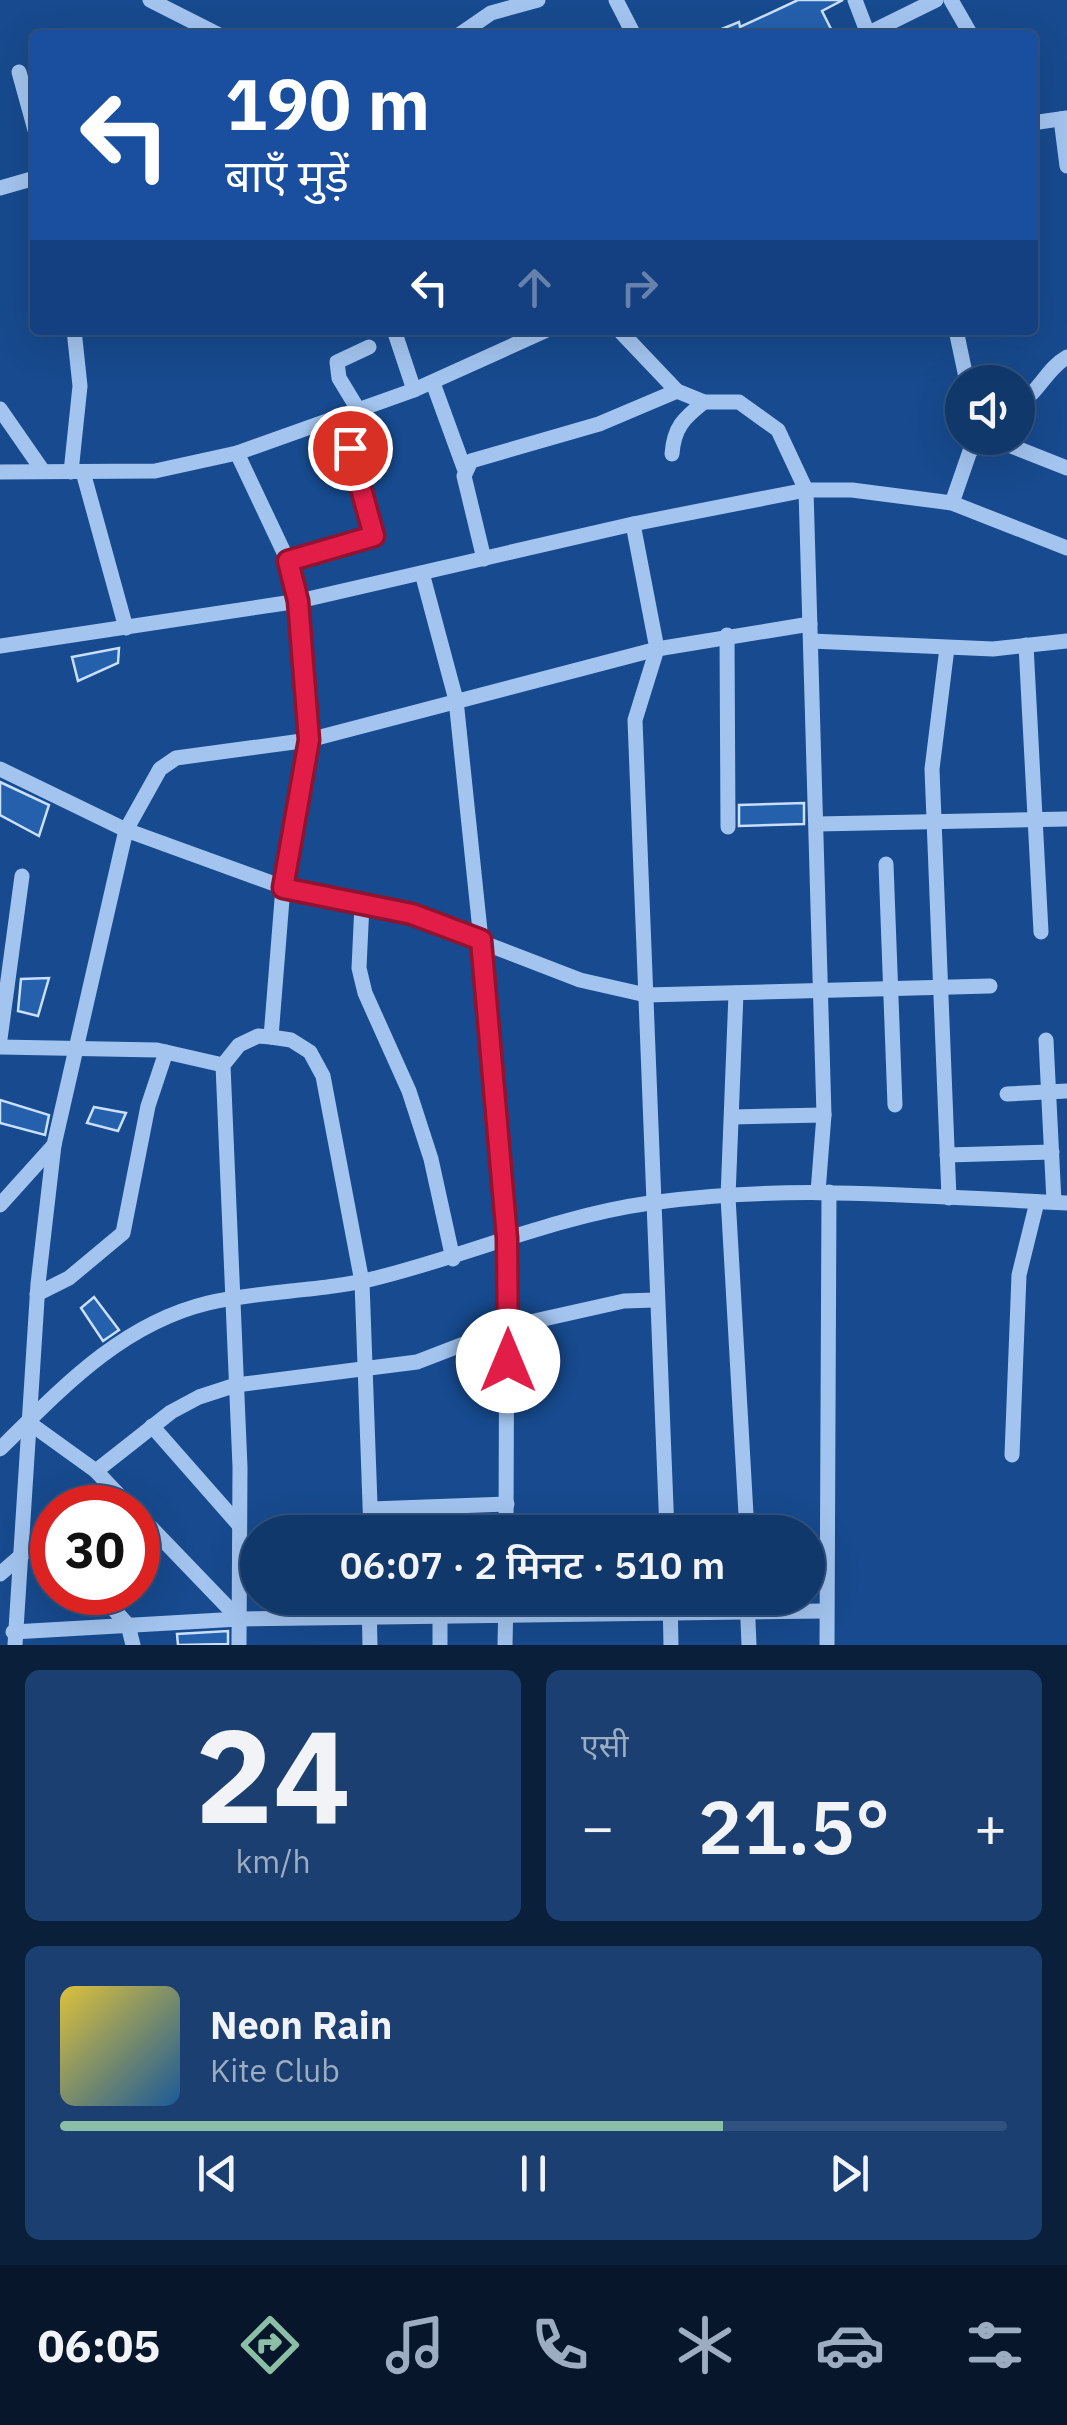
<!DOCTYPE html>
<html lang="hi">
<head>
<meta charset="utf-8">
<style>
  body { margin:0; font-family:"IBM Plex Sans","Noto Sans Devanagari",sans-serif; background:#1a3f70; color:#f1f3f6; height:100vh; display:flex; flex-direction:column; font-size:38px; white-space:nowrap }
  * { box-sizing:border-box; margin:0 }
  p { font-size:32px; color:#9cacc1 }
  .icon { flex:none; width:55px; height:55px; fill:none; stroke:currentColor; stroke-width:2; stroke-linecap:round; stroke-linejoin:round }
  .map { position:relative; height:1645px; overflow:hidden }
  .details { display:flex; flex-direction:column; gap:25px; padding:25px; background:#091f3a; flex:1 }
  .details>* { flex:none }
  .banner { position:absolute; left:30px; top:30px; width:1008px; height:305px; border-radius:10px; box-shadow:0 10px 40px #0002,0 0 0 2px #30527e; background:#1a4fa0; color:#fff; overflow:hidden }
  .controls { position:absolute; left:945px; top:365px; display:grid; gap:20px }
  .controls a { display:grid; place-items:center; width:90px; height:90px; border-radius:50%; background:#11386a; box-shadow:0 10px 40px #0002,0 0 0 2px #30527e; font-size:50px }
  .speed { position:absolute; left:30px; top:1485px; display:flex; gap:20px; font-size:50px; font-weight:700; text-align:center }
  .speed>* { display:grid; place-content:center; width:130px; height:130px; border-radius:50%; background:#11386a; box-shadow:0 10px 40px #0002,0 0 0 2px #30527e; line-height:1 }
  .speed .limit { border:15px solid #d22; background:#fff; color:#111 }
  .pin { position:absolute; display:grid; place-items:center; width:85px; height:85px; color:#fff; margin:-42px; border:5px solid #fff; border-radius:50%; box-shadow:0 2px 10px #0007 }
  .me { position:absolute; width:110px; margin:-55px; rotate:0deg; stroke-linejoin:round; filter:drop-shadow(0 0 8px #0008) }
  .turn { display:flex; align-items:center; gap:35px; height:210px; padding:0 30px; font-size:45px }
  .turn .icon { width:130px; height:130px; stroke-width:2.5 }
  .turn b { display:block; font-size:70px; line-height:85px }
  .lanes { display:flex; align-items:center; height:95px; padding:0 30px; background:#0003; justify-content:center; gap:50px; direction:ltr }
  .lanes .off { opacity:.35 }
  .big { font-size:75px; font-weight:600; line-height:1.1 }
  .details .tile { flex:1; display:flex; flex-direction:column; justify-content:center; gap:15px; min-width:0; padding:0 35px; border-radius:15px; background:#1a3f70 }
  .details .dial { align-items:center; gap:0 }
  .dial b { font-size:130px; line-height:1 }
  .song { display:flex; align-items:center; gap:30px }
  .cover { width:120px; height:120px; border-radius:15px; background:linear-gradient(135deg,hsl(50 70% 55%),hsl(210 70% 35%)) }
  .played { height:10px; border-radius:5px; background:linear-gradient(90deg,#8abfa5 70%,#30527e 70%) }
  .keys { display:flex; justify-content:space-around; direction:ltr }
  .heat { display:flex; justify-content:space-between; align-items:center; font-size:55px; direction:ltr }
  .details .tiles { flex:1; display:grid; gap:25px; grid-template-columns:1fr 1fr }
  .tile:last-child { grid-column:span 2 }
  .trip { position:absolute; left:240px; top:1515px; width:585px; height:100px; border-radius:50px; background:#11386a; box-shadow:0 10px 40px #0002,0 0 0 2px #30527e; font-weight:600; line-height:100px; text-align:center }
  .tab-bar { display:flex; height:160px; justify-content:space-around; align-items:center; background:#07162a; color:#9cacc1 }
  .tab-bar .icon { width:70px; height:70px }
  .tab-bar .on { color:#8abfa5 }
  .tab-bar b { font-size:45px; color:#f1f3f6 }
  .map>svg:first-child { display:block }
  .building { fill:#2560ad; stroke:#c9dffb; stroke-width:2.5 }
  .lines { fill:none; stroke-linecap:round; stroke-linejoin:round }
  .minor { stroke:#a2c4ef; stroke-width:15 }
  .route-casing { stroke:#92132f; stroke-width:25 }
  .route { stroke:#e11d48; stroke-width:18 }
</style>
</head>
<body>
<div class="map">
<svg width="1067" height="1645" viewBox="0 0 1067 1645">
  <rect width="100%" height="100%" fill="#174a8e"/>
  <g class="building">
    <path d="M798,0h45l-21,11 9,18 -12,6h-112l32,-13 1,5z"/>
    <path d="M119,648l-1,15 -40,18 -6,-24z"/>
    <path d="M0,782l49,23 -10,31 -39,-21z"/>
    <path d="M804,803v21l-65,2v-21z"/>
    <path d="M49,978l-11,38 -20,-5 3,-32z"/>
    <path d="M0,1100l49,15 -4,20 -45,-12z"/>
    <path d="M94,1107l32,6 -8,18 -31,-8z"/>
    <path d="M94,1297l25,33 -16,11 -22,-33z"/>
    <path d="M228,1631v13l-50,1 -1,-11z"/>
  </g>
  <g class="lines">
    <g class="minor">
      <path d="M150,0l69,35"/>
      <path d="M616,0l18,35"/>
      <path d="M855,0l13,34"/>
      <path d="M951,0l20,35"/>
      <path d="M459,35l32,-22 47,-13"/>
      <path d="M865,35l71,-35"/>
      <path d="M19,72l16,58"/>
      <path d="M1061,119l6,47"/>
      <path d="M1032,123l35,-5"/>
      <path d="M0,188l35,-10"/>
      <path d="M394,330l20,60"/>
      <path d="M619,330l58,61 27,11h35l39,28 28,60 18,625 -6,77"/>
      <path d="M956,330l11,52"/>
      <path d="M433,383l31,85"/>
      <path d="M1018,404c22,-12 28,-35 49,-47"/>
      <path d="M0,409l43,62"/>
      <path d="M359,411l-20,-33 -2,-16 32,-15"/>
      <path d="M991,438l76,30"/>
      <path d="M237,453l51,108 11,40 10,139 -26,147 -12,150"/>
      <path d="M672,454c2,-27 12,-36 32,-52"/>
      <path d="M0,472l155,-1 82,-18 177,-63 133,-60"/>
      <path d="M71,472l9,-86 -6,-56"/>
      <path d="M83,472l43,156"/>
      <path d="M952,503l18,-52 19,-13"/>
      <path d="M633,524l24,125 -22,71 32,812"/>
      <path d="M484,559l-20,-83 7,-15 128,-37 78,-33"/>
      <path d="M288,561l86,-25 -32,-117"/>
      <path d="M422,573l34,127 25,240 26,299 -1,293"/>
      <path d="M727,635l1,192"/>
      <path d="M811,641l182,8 74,-8"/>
      <path d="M1026,645l15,287"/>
      <path d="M0,646l299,-45 334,-77 173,-34h46l100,13 115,45"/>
      <path d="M947,648l-15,121 17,429"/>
      <path d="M0,769l126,61 157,57 128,28 169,65 66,15 344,-9"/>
      <path d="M817,824l250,-5"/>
      <path d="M886,864l9,241"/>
      <path d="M362,904l-3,64 6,25 44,98 22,68 22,100"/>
      <path d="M736,993l-8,204 19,335"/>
      <path d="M0,1039l22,-163"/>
      <path d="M1046,1040l8,162"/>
      <path d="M0,1047l157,3 66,15"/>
      <path d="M1007,1094l60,-3"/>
      <path d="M732,1117l92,-2"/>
      <path d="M947,1155l105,-3"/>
      <path d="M0,1205l54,-60"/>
      <path d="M37,1294l32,-16 54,-45 25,-127 18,-54"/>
      <path d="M28,1422l68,49 35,37"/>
      <path d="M152,1426l87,99"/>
      <path d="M0,1449c61,-60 121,-125 208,-146 56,-13 116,-11 172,-26 91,-23 177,-61 270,-74 138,-20 279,-6 417,0"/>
      <path d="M1012,1455l7,-180 18,-73"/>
      <path d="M96,1471l75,-59 28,-15 37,-12 181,-23 91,-35 116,-26 31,-1"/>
      <path d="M98,1508l18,-16"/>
      <path d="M371,1509l136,-5"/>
      <path d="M138,1514l101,105"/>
      <path d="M0,1574l23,-20"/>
      <path d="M98,1592l30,33 5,20"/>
      <path d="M369,1598l1,47"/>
      <path d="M670,1598l1,47"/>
      <path d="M747,1598l2,47"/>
      <path d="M13,1632l226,-13 586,-8"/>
      <path d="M15,1645l23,-361 16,-139 72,-315 34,-61 16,-11 133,-18 348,-91 153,-25"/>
      <path d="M239,1645l1,-178 -17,-402 16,-20 19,-9 13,1 20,3 19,12 13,24 39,206 9,250"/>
      <path d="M440,1645v-29"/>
      <path d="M505,1645l1,-47"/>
      <path d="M827,1645l2,-453"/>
    </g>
  </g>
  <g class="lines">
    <defs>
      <path id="route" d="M350,448l24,88 -86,25 10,40 11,139 -26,148 129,26 69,26 26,298 1,123"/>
    </defs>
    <use href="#route" class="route-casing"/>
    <use href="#route" class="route"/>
  </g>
</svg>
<div class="controls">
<a><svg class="icon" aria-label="sound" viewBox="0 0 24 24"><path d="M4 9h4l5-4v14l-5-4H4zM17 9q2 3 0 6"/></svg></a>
</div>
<div class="speed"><div class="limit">30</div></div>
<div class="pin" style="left:350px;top:448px;background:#d93025"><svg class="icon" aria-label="arrive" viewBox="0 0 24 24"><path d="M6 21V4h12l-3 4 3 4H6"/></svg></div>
<svg class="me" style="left:508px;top:1361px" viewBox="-20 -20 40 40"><circle r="19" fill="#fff"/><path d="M0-13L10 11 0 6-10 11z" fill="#e11d48"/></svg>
<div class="trip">06:07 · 2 मिनट · 510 m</div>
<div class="banner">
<div class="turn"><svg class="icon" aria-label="left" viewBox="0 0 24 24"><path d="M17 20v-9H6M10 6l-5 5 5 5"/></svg><div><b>190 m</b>बाएँ मुड़ें</div></div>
<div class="lanes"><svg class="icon" aria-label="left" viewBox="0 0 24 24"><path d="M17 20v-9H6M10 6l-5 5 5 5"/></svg><svg class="icon off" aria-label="ahead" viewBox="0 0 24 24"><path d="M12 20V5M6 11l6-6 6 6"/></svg><svg class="icon off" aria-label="right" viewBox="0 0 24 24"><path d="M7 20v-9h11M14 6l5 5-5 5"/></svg></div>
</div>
</div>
<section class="details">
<div class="tiles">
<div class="tile dial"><b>24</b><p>km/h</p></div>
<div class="tile"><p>एसी</p>
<div class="heat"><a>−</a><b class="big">21.5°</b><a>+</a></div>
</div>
<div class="tile">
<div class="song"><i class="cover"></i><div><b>Neon Rain</b><p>Kite Club</p></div></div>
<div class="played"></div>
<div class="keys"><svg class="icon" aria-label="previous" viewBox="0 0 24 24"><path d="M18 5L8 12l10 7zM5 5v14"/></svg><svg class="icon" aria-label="pause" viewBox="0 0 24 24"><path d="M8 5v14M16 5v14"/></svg><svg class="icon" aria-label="next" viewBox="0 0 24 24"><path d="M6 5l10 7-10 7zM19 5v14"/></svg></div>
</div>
</div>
</section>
<nav class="tab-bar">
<b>06:05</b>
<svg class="icon on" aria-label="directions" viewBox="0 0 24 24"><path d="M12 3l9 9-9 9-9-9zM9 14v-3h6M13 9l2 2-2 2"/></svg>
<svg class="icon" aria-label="music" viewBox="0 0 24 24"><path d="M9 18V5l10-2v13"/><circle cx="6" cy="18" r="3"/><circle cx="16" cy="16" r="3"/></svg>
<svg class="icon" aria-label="phone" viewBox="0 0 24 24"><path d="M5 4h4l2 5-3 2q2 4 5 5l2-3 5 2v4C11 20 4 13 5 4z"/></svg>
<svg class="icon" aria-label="climate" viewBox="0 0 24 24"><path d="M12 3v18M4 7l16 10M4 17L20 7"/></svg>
<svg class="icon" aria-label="car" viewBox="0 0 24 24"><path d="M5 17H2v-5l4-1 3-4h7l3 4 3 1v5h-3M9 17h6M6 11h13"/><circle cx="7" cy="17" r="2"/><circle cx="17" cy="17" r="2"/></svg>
<svg class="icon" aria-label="filters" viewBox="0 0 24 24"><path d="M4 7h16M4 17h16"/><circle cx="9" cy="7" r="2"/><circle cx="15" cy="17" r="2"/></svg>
</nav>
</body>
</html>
